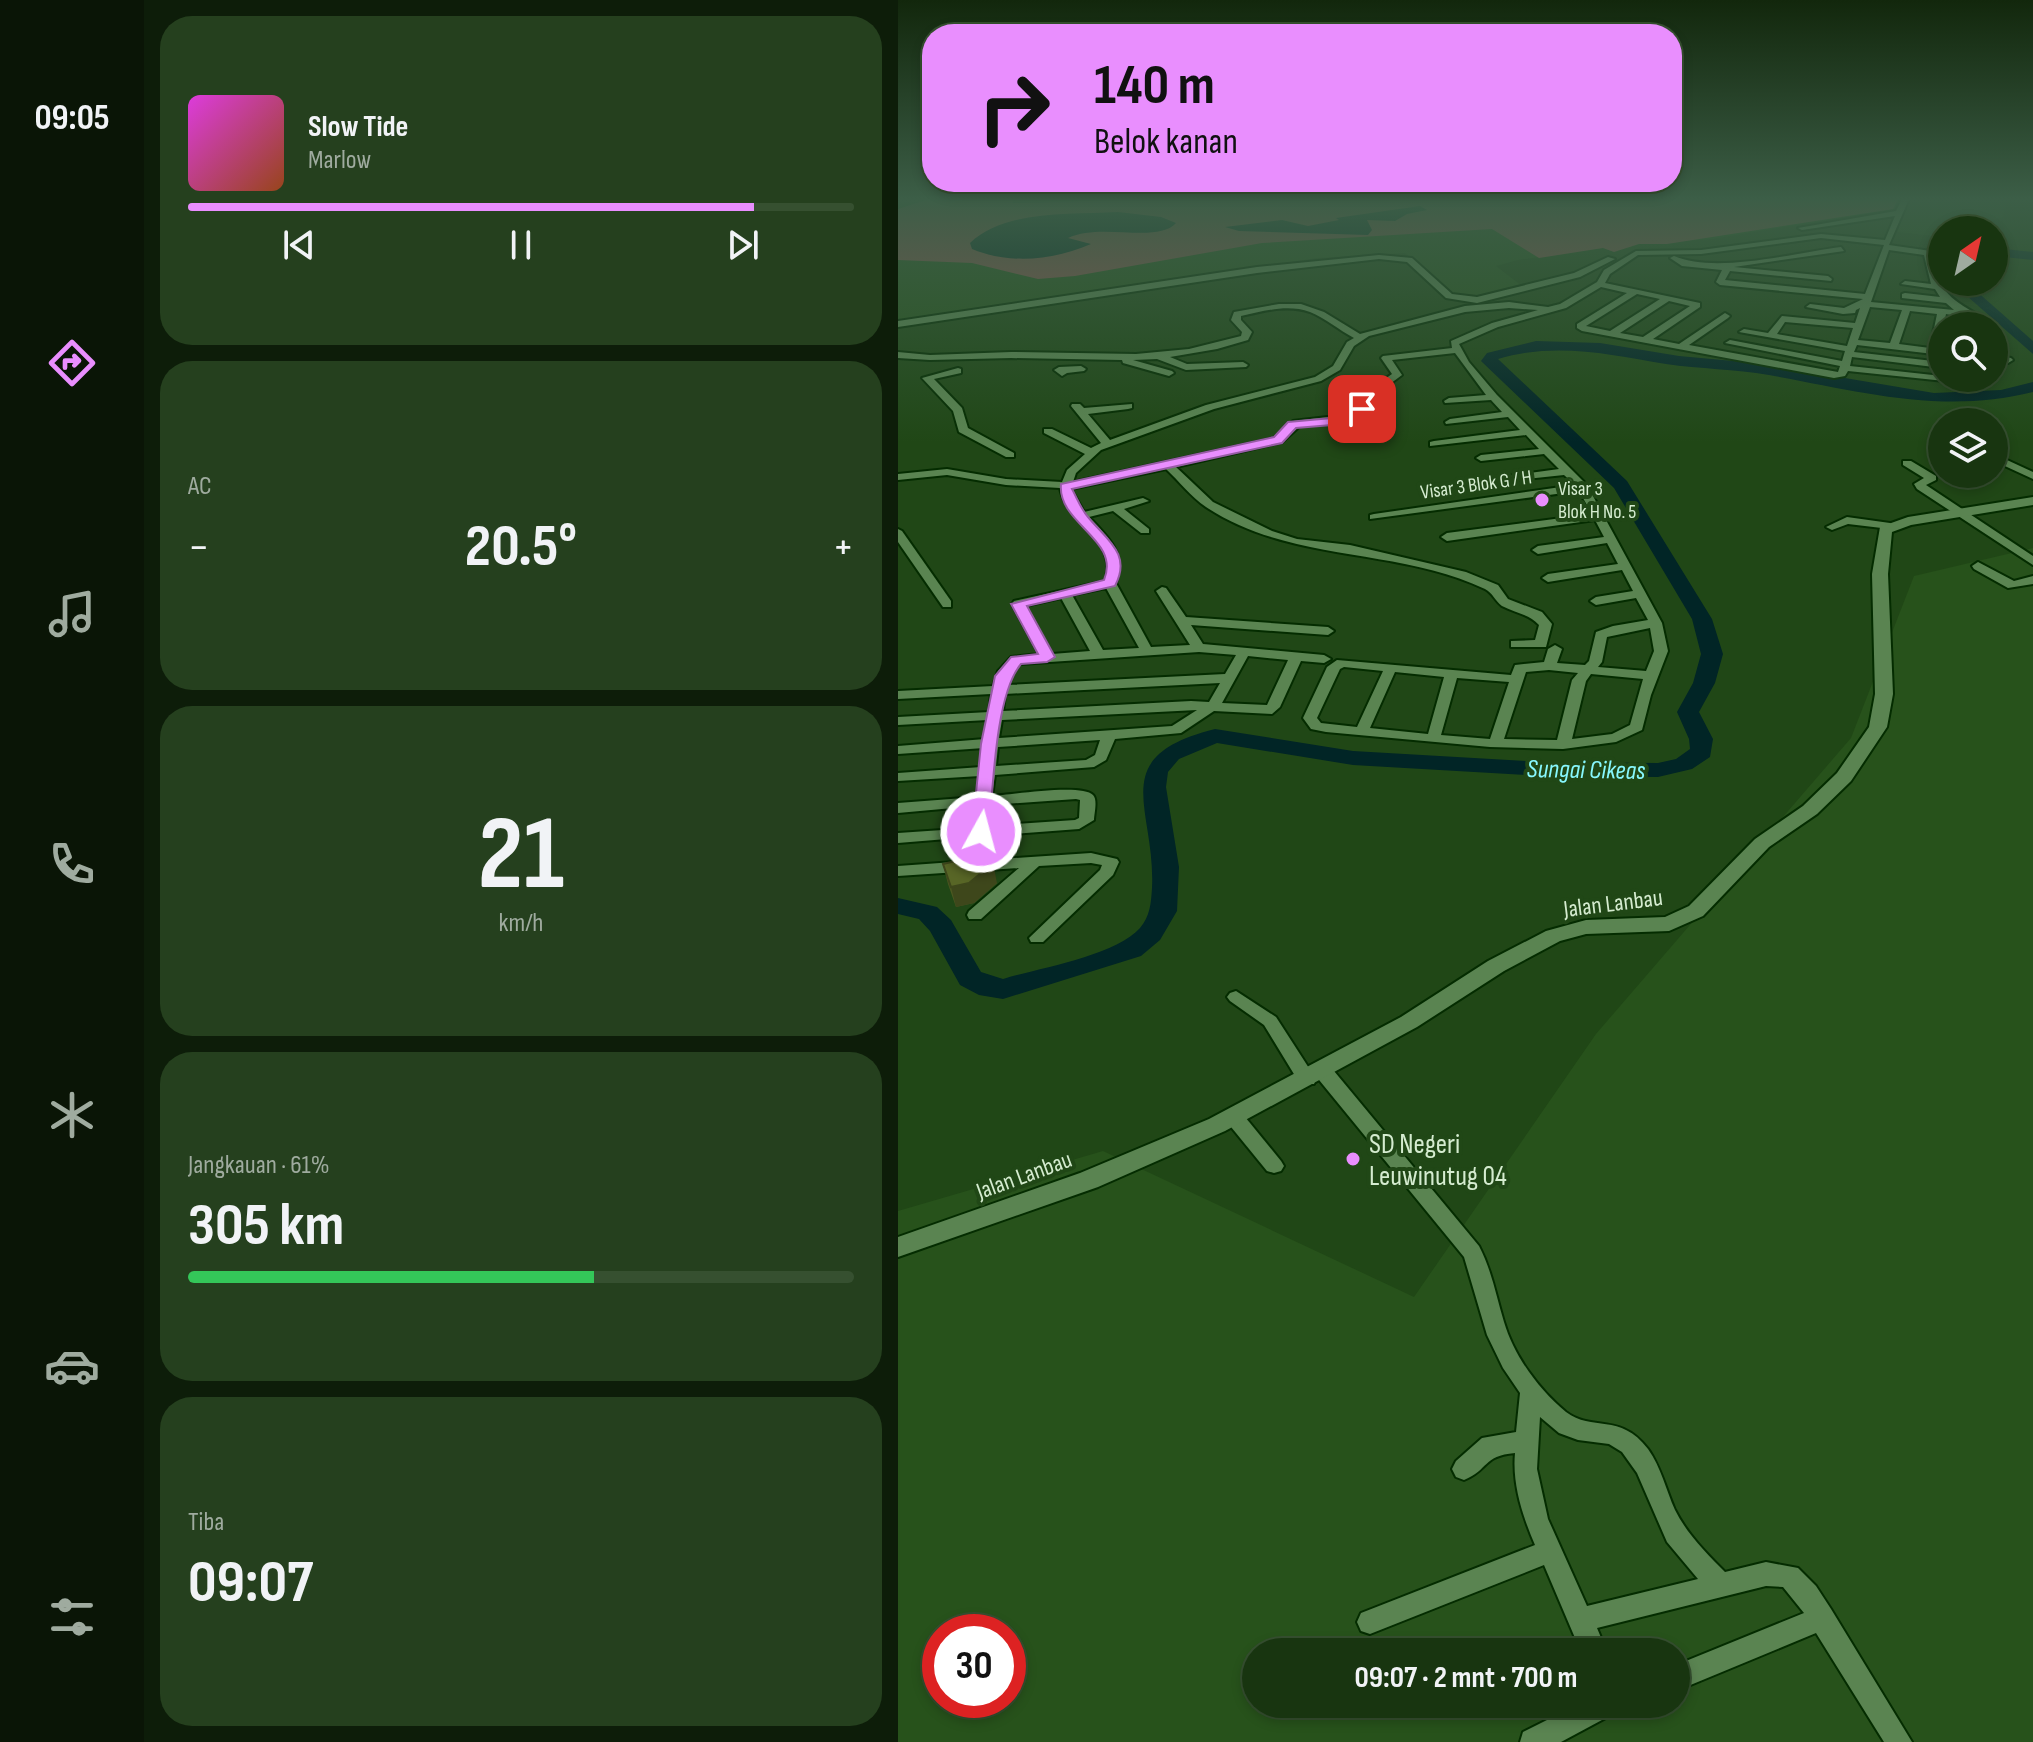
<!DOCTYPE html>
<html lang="id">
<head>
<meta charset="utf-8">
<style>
  body { margin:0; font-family:"Sofia Sans Condensed",sans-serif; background:#25401e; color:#f1f3f6; height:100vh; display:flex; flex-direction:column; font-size:30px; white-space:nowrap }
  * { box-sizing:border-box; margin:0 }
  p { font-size:26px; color:#9fab9f }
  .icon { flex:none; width:44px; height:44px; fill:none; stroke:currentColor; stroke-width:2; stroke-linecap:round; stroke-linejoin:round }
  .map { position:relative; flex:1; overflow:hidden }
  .details { display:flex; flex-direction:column; gap:16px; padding:16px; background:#0d1d09; width:754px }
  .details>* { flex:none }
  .top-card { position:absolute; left:24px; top:24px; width:760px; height:168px; border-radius:32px; box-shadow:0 4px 12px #0003,0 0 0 2px #365030; background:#e98efe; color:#111; overflow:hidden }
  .needle { width:52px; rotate:34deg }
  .tools { position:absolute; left:1030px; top:216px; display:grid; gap:16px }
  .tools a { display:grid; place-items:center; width:80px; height:80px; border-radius:50%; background:#183510; box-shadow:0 4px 12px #0003,0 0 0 2px #365030; font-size:40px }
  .speed { position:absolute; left:24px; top:1614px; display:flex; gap:16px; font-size:40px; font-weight:700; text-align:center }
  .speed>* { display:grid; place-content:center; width:104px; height:104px; border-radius:50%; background:#183510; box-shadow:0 4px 12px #0003,0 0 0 2px #365030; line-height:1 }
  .speed .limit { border:12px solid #d22; background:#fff; color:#111 }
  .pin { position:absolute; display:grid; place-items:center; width:68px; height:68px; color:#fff; margin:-34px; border-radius:16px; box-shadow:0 4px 12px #0006 }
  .me { position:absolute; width:88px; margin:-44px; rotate:7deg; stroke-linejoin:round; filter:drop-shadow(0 0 6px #0008) }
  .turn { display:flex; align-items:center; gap:28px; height:168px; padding:0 40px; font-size:36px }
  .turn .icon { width:104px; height:104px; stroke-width:2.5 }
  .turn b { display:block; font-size:56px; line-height:68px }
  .big { font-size:60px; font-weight:700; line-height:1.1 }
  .details .tile { flex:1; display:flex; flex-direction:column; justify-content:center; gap:12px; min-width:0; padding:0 28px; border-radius:32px; background:#25401e }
  .details .dial { align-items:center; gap:0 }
  .dial b { font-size:104px; line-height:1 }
  .song { display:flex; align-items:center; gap:24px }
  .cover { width:96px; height:96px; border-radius:12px; background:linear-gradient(135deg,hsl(300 70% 55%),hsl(20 70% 35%)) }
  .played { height:8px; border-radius:4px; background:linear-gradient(90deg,#e98efe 85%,#365030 85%) }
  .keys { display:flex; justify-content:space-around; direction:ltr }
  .heat { display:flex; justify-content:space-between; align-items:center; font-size:44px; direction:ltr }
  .charge { height:12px; border-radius:6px; background:linear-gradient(90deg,#34c759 61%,#365030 0) }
  .trip { position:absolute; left:344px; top:1638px; width:448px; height:80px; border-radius:40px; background:#183510; box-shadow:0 4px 12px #0003,0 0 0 2px #365030; font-weight:700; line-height:80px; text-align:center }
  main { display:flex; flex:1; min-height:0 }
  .tabs { display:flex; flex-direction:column; width:144px; justify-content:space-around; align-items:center; background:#0a1506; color:#9fab9f }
  .tabs .icon { width:56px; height:56px }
  .tabs .current { color:#e98efe }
  .tabs b { font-size:36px; color:#f1f3f6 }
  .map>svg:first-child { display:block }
  .built { fill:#27521b; fill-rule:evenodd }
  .green { fill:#935152 }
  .water { fill:#012526 }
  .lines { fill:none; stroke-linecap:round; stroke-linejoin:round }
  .river { fill:#012526; fill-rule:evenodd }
  .minor-casing { stroke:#042c00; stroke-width:4 }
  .tertiary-casing { stroke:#042c00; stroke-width:4 }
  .minor { fill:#5a8451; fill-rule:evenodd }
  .tertiary { fill:#5a8451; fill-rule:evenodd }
  .wall { fill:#4c5821 }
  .shaded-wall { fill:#3e471b }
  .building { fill:#586626; stroke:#3e471b; stroke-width:2 }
  .route { fill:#e98efe; stroke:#975ca5; stroke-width:2 }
  .poi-dot { fill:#e98efe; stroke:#204716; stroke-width:3 }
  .labels { text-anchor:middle; stroke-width:8; stroke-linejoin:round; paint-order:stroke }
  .far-street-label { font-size:20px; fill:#d5ecd0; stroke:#204716 }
  .far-poi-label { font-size:20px; fill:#d5ecd0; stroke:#204716; text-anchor:start }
  .street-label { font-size:24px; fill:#d5ecd0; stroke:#204716 }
  .water-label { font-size:26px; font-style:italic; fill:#87f8fe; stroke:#204716 }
  .near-poi-label { font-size:28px; fill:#d5ecd0; stroke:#204716; text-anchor:start }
</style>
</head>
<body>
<main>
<nav class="tabs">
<b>09:05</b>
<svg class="icon current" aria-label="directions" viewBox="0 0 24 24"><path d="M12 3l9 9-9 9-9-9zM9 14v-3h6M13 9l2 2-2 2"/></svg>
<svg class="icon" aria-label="music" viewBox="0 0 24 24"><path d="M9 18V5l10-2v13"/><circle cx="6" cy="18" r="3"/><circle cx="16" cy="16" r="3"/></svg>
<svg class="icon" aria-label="phone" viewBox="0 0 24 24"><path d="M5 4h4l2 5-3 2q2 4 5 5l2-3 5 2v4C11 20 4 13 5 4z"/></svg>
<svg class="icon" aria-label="climate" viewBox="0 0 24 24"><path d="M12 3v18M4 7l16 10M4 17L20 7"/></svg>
<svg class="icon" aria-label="car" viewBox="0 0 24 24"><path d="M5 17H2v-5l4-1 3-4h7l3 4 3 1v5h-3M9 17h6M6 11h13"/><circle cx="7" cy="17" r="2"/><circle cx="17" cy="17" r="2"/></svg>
<svg class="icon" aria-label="filters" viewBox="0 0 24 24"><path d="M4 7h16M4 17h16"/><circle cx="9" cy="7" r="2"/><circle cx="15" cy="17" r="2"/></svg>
</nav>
<section class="details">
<div class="tile">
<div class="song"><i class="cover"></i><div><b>Slow Tide</b><p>Marlow</p></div></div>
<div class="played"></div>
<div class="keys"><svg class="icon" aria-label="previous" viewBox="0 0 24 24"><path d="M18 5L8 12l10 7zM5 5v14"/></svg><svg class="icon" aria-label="pause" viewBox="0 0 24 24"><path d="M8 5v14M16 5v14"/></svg><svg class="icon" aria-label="next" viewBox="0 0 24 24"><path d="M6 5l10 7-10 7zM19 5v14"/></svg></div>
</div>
<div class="tile"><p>AC</p>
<div class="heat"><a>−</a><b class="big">20.5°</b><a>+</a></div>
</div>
<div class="tile dial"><b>21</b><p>km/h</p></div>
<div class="tile"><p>Jangkauan · 61%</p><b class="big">305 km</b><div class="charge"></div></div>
<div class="tile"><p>Tiba</p><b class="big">09:07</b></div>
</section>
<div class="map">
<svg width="1135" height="1742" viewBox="0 0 1135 1742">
  <rect width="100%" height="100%" fill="#204716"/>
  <g class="built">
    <path d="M0,199h1109l-4,18 -29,9 8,4h-40v7l-45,-5 9,-22 -13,-1 -181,30 -73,5 -25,8 -11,-4 -85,12 -22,6 26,20 -38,12 -33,-3 -46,-42 -88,5 -419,64z"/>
    <path d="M1135,548v1194h-1135v-531l205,-60 311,146 182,-263 255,-296 63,-162zM42,1632h68v68h-68zM358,1652h420v52h-420z"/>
  </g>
  <path class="green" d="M31,199h84v4l146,-4h739l-5,10 -226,35h-28l-25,8 -11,-4 -64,10 -47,-29 -230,14 -187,33 -37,3 -66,-16 -74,-3v-51z"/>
  <g class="water">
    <path d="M522,206l7,4 -20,4 -12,7 -28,-1 5,10 -4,5 -129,-4 -14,-4 57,-7 26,6 31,-6 -3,-2z"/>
    <path d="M220,212l43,5 15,6c-19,21 -75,-1 -108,15l23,6c-37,16 -80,21 -119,5l-2,-6c36,-34 101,-28 148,-31z"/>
  </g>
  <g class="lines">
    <g class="river">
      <path d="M1096,248l39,4v8l-39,-4z"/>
      <path d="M1053,282h15l67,59v13z"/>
      <path d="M638,341l64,2 79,13 76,7 179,30 67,-3 32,-8v10c-91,23 -174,-1 -264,-17 -34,-6 -69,-6 -103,-11 -58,-10 -111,-22 -168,-5l129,122 85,138 11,35 -8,29 -16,29 14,27 -3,18 -18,12 -34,8 -115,-1 -190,-11 -136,-22 -38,16 -11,13 -2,15 13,80 -2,44 -17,29 -19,16 -138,43 -24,-4 -19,-10 -30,-54 -11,-12 -21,-5v-16l39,9 14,13 30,52 22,7c36,-11 112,-23 137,-51 10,-12 11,-24 12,-40 4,-81 -48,-131 63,-159l138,22 190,11 115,1 18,-4 14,-10 -1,-10 -12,-27 16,-29 8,-29 -9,-35 -78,-131 -133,-127 6,-8z"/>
    </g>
    <defs>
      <g id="minor">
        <path d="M1004,199h7l-20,46 42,6c10,41 13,44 49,65l1,10h-10l1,-7 -26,-5 -7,35h3v6l-85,-10 -3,7 88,10v6l-90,-11 -2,9 92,10v2h28l-6,5 -116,-12 -3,5 -11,2 -252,-47 -5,-3v-4l50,-31 -26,-6 -35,21 -68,19 -39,17 10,18 28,33 90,90 75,138 6,28 -17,44 -9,35 -26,12 -53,7 -73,-2 -164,-15 -15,-3 -8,-11 24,-51 10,-7 174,15 4,-10 29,-3 4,-13 7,-4 7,4 -5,14 28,2 4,-4 7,-29 17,-6 35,-6 -12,-22 -40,7 -6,-4 6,-4 37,-6 -11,-21 -74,12 -6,-4 6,-4 70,-10 -11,-21 -69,11 -6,-4 6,-4 66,-9 -9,-17 -148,21 -6,-4 6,-4 145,-19 -13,-23 -209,28v-4l4,-1 201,-29 -11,-10 -74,8v-4l4,-1 65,-9 -15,-15 -63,7 -5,-3 5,-3 58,-6 -13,-14 -96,11v-4l4,-1 86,-11 -12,-13 -62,7 -1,-2 5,-3 52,-7 -11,-12 -46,3 -1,-2 5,-3 37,-3 -31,-42 -63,7 10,15 -35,26 -2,4 8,8 -3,5 -70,8 -18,16 -106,25 37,35 59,29 25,8 53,6 116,27 32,13 10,14 34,13 10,12 -6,23h-35v-6l24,-1 4,-15c-10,-11 -24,-12 -37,-19 -7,-5 -9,-13 -17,-17 -88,-42 -195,-26 -279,-82 -15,-10 -27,-26 -40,-38l-95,20 13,23 59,-14 6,3 -25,8 25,20v4h-8l-28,-22 -24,6c20,21 37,36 27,66l35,64 39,-2 -34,-54 6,-4 4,1 20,29 142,10 6,4 -6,4 -137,-10 12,19 121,11 7,4 -7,4 -23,-2 -21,46 -8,7 -58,-3 -33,22 -66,6 -9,21 -12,7 -99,8 -3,21c18,-1 90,-13 101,-1 5,5 1,19 1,25l-15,9 -92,7 -3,24 107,-7 26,6 2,3 -6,13 -70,67h-12l-2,-4 71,-68 2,-5 -11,-2 -52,3 -58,53h-12l-2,-4 2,-4 50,-43 -121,8v-10l70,-5 3,-24 -73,6v-10l74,-5 3,-22 -77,7v-10l79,-6 3,-21 -82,5v-8l83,-6 3,-19 -86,6v-8l87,-7 3,-19 -90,5v-8l91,-5 2,-18 -93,5v-8l95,-5 5,-15 13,-14 28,-3 -27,-50 2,-3 91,-20c14,-43 -39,-57 -45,-93l-54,-3 -59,-10 -49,5v-6l49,-5 59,10 56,3 5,-12 18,-16 -41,-21v-4h8l39,19 10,-5 -30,-37 1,-2h8l4,4 48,-4v4l-4,1 -40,5 22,26 96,-35 109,-28 18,-11 14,-24 7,-4c-15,-8 -29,-20 -44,-26 -22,-8 -47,-1 -69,4v4l11,12 -4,8 -31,9 -47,8 17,7 56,-2 5,3 -2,2 -60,3 -29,-11 -24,1 39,11 2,2 -5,3 -46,-13 -1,-3 -111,-2 -81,2 -32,-2v-6l32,3 81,-3 125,2 53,-5 52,-13 1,-4 -11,-12 3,-8 45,-8h22l23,8 36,22 105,-28 44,-4 39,5 12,-3 37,-22 7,-12 32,-19 65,-1 120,-16 64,6 10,-24 -93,14 -4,-2 98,-17zM923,238l63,7 -19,49 -140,-14 5,-9 101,10 1,-2 -4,-3 -94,-9 110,-16 -3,-4c-47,6 -125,27 -167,9l-4,2 12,8 40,4 -6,12 4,3 143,14 -19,9 -34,-4 -4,3 37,7 12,-1 1,-3 4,-2 -5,15 -73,-7 -14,17 -24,-4 -5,3 106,19 -3,10 -112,-21 -5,3 115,23 -2,6 -149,-27 39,-27 2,-2 -5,-3 -46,31 -26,-5 47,-32v-4l-95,-20 5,-9 28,-19 63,-1zM991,250l35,5 7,29 -26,-3 -4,3 34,5 5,8 -35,-4 -3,1v4l44,5 8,7 -83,-8zM739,294l23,5 -50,32 -24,-5zM771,301l21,5 -47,31 -23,-4zM972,307l32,3 -12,33 -32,-3zM611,308l29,2 -46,13 -41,18 1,7 -69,8 -2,2 11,16 -34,24 -3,8 7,7 -69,8 -19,17 -201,44 3,-9 25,-23 113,-41 107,-28 19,-11 14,-24 15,-10 96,-24zM1012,311l27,3 -7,34 -31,-4zM887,322l68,6 -6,18 -70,-12zM208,588l33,60 -36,2 -31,-55zM163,598l29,53 -38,3 -27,-48zM752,628l4,23 -8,20 -48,-4 4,-5 5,-25zM301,652l37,3 -11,19 -218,11 4,-13 9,-8zM350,656l40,4 -21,45 -45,-2zM446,667l39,4 -26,56 -36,-4 -4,-5 23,-49zM651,670l29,3 -6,7 -15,60 -53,-1 22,-67zM497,672l49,5 -16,57 -58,-6zM693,674l52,5 -13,46 -18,9 -40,5 14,-58zM559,678l52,4 -19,57 -49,-4zM322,683l-11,19 -18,-1 -188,10 2,-17zM299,710l-25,16 -173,12 3,-18zM202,740l-5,15 -9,5 -90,6 2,-19zM178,799l4,1 -1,18 -4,2 -87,6 3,-21z"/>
        <path d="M481,255l33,3 40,36 25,3 97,-24 34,-16 7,2 -35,18 -103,26 -31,-5 -39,-36 -28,-3 -122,14 -359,54v-6l359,-54z"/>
        <path d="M1096,355l17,3 2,2 -5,3 -14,-2z"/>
        <path d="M183,366l5,3 -2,2 -17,2 -5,3 -8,-6 5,-3z"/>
        <path d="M60,368l3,1v4l-27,6 28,29 6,20 46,25v4h-8l-47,-25 -6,-21 -31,-33z"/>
        <path d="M1096,454l39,18v7l-39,-18z"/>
        <path d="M1005,461h8l25,15v4l-10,5 107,71v9l-116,-76 -3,-5 10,-6 -21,-13z"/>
        <path d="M949,517l43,6 6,3 -6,3 -42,-5 -16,6 -6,-3z"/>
        <path d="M0,529l4,2 49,70v6h-8l-45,-65z"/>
        <path d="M1080,562l36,19 19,-5v8l-25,4 -34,-19 -2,-3z"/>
        <path d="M338,991l40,26 40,62 -2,5h-14l-36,-59 -34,-24 -3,-4 3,-4z"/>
        <path d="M424,1063l7,2 150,181c13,25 17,50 25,76 10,34 35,68 62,90 26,20 54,0 82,37 13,18 18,41 27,61 12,24 32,44 50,62l41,-10 32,6 18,18 15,23 81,133h-28l-68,-109 -140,58v-26l128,-52 -21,-26 -17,-1 -169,42 10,24h-26l-37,-87 -174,69 -9,-3 -4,-9 4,-9 174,-68c-12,-28 -23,-60 -20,-92 -33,3 -26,17 -51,27l-8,-3 -4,-8 4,-8 26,-23 34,-6 4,-39 -17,-25 -16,-33 -23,-78 -149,-182 -2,-5 2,-5zM642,1417l19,16 19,7 31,4 13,8 15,21 30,69 31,37 -111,27 -39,-87 -11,-50z"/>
        <path d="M336,1110l7,2 40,49 3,5 -3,5 -7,2 -7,-2 -40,-49 -3,-5 3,-5z"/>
        <path d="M681,1704h40l-4,9 -54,29h-41l3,-10z"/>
      </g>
      <path id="tertiary" d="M1135,497v8l-122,20 -19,7 -4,42 5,120 -6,33 -36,54 -34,33 -48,33 -66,69 -34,15 -83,3 -26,7 -56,30 -87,56 -192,104 -127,56 -200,70v-20l182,-64 129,-54 192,-102 87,-56 58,-30 40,-11 79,-3 24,-11 66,-67 48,-33 34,-33 32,-46 6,-33 -3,-120 8,-47 28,-10z"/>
    </defs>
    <use href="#minor" class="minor-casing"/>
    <use href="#tertiary" class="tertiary-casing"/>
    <use href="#minor" class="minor"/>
    <use href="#tertiary" class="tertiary"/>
  </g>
  <path class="wall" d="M45,864l54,19 -23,20 -18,4 -8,-23z"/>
  <path class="shaded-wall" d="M95,863l4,20 -23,20 -18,4 -5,-20z"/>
  <path class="building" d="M91,853l4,10 -24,20 -18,4 -8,-23z"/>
  <linearGradient id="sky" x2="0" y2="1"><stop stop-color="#12270c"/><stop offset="0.45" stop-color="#3c5e47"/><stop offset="1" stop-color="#3c5e47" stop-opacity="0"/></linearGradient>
  <rect width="1135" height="442" fill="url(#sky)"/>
  <path class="route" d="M464,406l10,6v5l-16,6 -60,5 -14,15 -210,46c5,9 9,20 16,28 19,23 44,37 27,69l-88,20 28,51 -8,5 -26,2c-26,31 -28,126 -32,168l-2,4h-13l-2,-4 9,-88 14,-68 16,-19 27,-3 -27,-50 93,-24c17,-41 -47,-56 -43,-96l213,-47 14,-15 66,-6 6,-3 -4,-4z"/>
  <g class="poi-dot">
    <circle cx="644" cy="500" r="8"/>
    <circle cx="455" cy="1159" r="8"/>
  </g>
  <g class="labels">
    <g class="far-street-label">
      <text transform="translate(578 484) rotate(-8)" y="7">Visar 3 Blok G / H</text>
    </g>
    <g class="far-poi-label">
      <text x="660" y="495">Visar 3<tspan x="660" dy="23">Blok H No. 5</tspan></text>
    </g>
    <g class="street-label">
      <text transform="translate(715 903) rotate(-7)" y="8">Jalan Lanbau</text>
      <text transform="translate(126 1175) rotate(-20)" y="8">Jalan Lanbau</text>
    </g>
    <g class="water-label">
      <text transform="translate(688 769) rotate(1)" y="9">Sungai Cikeas</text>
    </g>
    <g class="near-poi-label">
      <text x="471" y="1153">SD Negeri<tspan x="471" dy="32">Leuwinutug 04</tspan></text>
    </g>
  </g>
</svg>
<div class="tools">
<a><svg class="needle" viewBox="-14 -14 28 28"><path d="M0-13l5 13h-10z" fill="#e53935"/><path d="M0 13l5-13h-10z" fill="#9fab9f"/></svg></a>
<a><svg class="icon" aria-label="search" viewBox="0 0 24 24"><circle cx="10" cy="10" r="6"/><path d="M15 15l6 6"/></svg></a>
<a><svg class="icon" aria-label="layers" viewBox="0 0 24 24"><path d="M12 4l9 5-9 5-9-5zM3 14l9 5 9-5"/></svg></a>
</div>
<div class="speed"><div class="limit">30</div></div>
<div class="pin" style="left:464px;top:409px;background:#d93025"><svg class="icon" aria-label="arrive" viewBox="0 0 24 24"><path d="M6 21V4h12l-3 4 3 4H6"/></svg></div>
<svg class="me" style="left:83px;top:832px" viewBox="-20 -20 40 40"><circle r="17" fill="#e98efe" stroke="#fff" stroke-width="3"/><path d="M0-11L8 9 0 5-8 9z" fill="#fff"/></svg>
<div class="trip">09:07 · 2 mnt · 700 m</div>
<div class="top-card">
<div class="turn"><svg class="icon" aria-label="right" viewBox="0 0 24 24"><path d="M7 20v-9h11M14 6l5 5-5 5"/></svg><div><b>140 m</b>Belok kanan</div></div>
</div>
</div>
</main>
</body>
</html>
